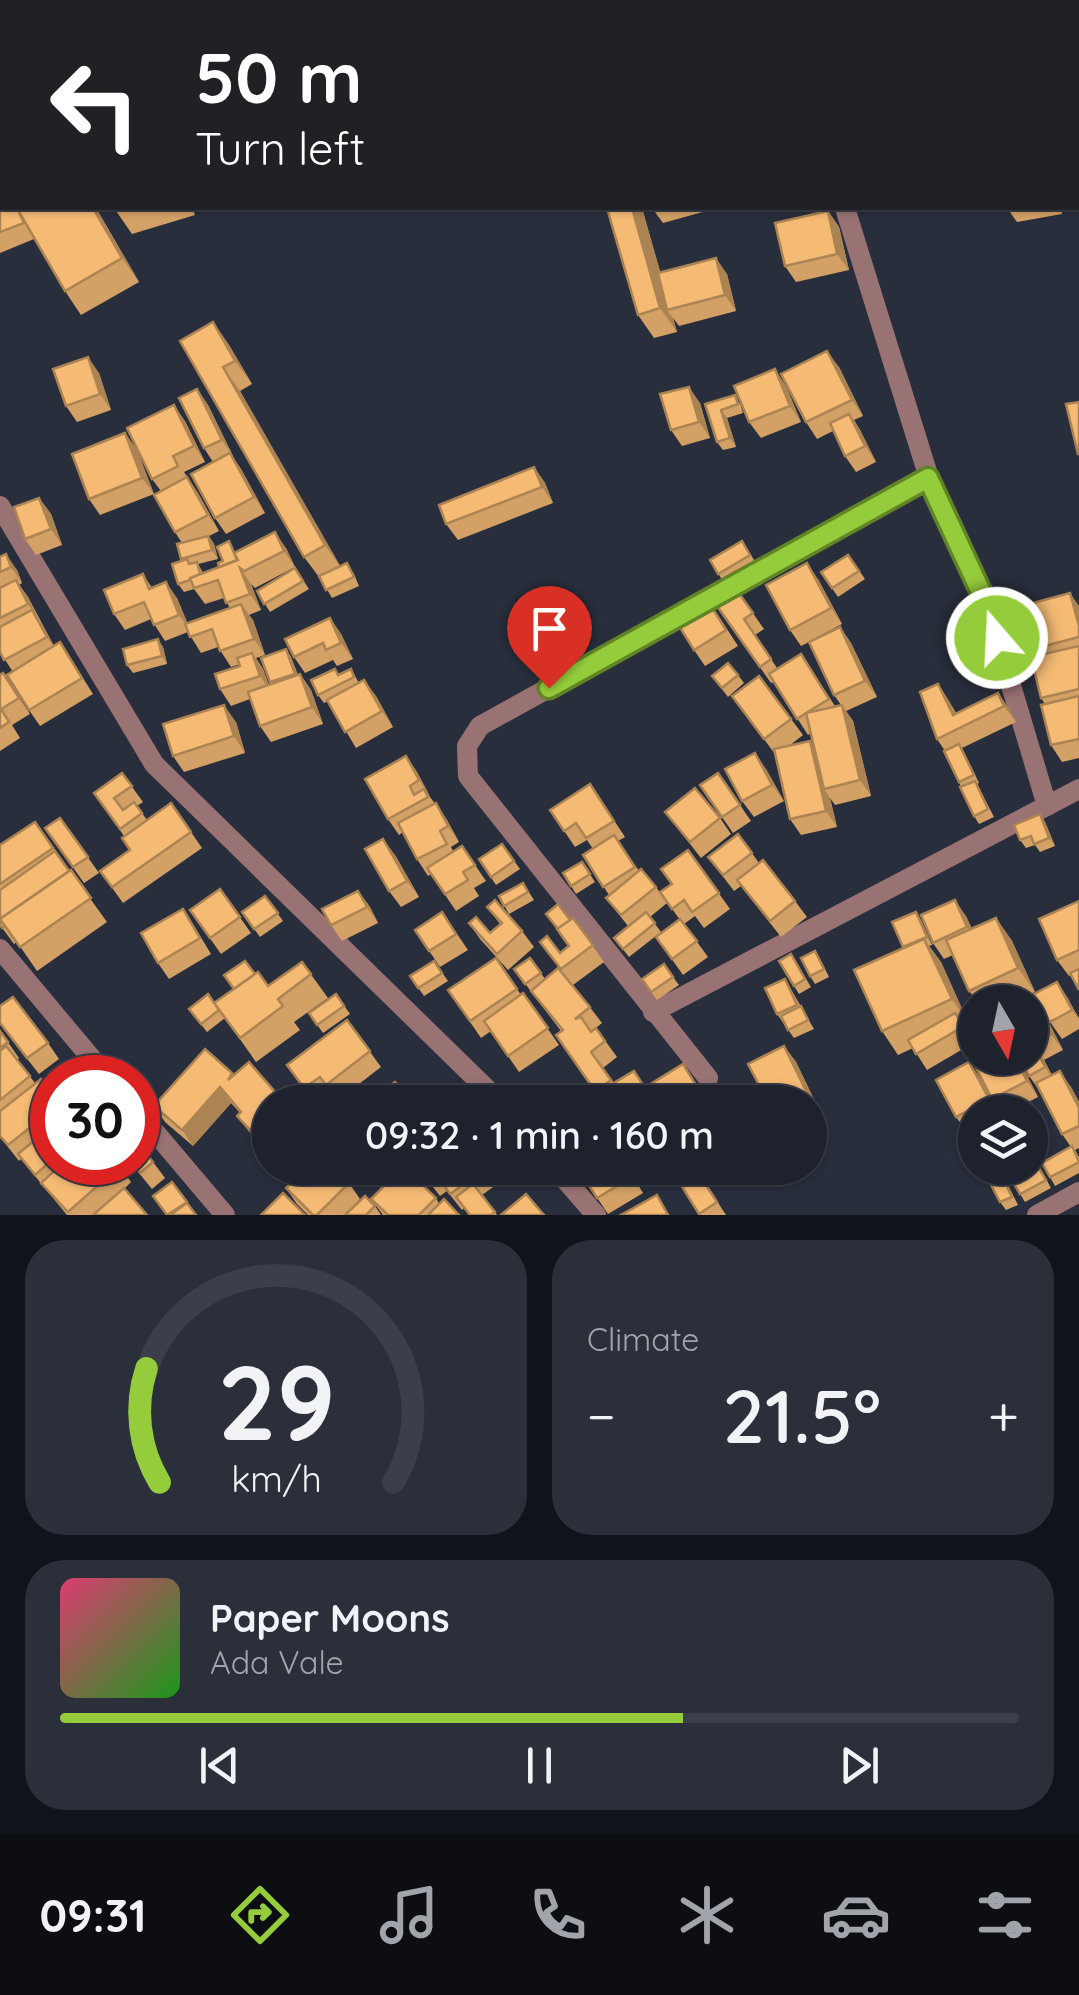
<!DOCTYPE html>
<html lang="en">
<head>
<meta charset="utf-8">
<style>
  body { margin:0; font-family:Quicksand,sans-serif; background:#2b2f39; color:#f1f3f6; height:100vh; display:flex; flex-direction:column; font-size:38px; white-space:nowrap }
  * { box-sizing:border-box; margin:0 }
  p { font-size:32px; color:#a1a4aa }
  .icon { flex:none; width:55px; height:55px; fill:none; stroke:currentColor; stroke-width:2; stroke-linecap:round; stroke-linejoin:round }
  .map { position:relative; height:1215px; overflow:hidden }
  .side { display:flex; flex-direction:column; gap:25px; padding:25px; background:#101319; flex:1 }
  .side>* { flex:none }
  .guide { position:absolute; left:0px; top:0px; width:1080px; height:210px; box-shadow:0 2px 8px #0004,0 0 0 2px #3c3f49; background:#202124; color:#fff; overflow:hidden }
  .needle { width:65px; rotate:171deg }
  .tools { position:absolute; left:958px; top:985px; display:grid; gap:20px }
  .tools a { display:grid; place-items:center; width:90px; height:90px; border-radius:50%; background:#1e222d; box-shadow:0 2px 8px #0004,0 0 0 2px #3c3f49; font-size:50px }
  .speed { position:absolute; left:30px; top:1055px; display:flex; gap:20px; font-size:50px; font-weight:700; text-align:center }
  .speed>* { display:grid; place-content:center; width:130px; height:130px; border-radius:50%; background:#1e222d; box-shadow:0 2px 8px #0004,0 0 0 2px #3c3f49; line-height:1 }
  .speed .limit { border:15px solid #d22; background:#fff; color:#111 }
  .pin { position:absolute; display:grid; place-items:center; width:85px; height:85px; color:#fff; margin:-102px -42px; border-radius:50% 50% 50% 0; rotate:-45deg; box-shadow:0 0 10px #0007 }
  .pin .icon { rotate:45deg }
  .me { position:absolute; width:110px; margin:-55px; rotate:341deg; stroke-linejoin:round; filter:drop-shadow(0 0 8px #0008) }
  .turn { display:flex; align-items:center; gap:35px; height:210px; padding:0 30px; font-size:45px }
  .turn .icon { width:130px; height:130px; stroke-width:2.5 }
  .turn b { display:block; font-size:70px; line-height:85px }
  .big { font-size:75px; font-weight:600; line-height:1.1 }
  .side .card { flex:1; display:flex; flex-direction:column; justify-content:center; gap:15px; min-width:0; padding:0 35px; border-radius:40px; background:#2b2f39 }
  .side .dial { align-items:center; gap:0 }
  .dial svg { height:260px; overflow:visible; fill:none; stroke:#3c3f49; stroke-width:7; stroke-linecap:round; text-anchor:middle }
  .dial text { fill:#f1f3f6; stroke:none }
  .song { display:flex; align-items:center; gap:30px }
  .cover { width:120px; height:120px; border-radius:15px; background:linear-gradient(135deg,hsl(340 70% 55%),hsl(120 70% 35%)) }
  .played { height:10px; border-radius:5px; background:linear-gradient(90deg,#95cc3b 65%,#3c3f49 65%) }
  .keys { display:flex; justify-content:space-around; direction:ltr }
  .heat { display:flex; justify-content:space-between; align-items:center; font-size:55px; direction:ltr }
  .side .tiles { flex:1; display:grid; gap:25px; grid-template-columns:1fr 1fr }
  .card:last-child { grid-column:span 2 }
  .trip { position:absolute; left:252px; top:1085px; width:575px; height:100px; border-radius:50px; background:#1e222d; box-shadow:0 2px 8px #0004,0 0 0 2px #3c3f49; font-weight:600; line-height:100px; text-align:center }
  .tabs { display:flex; height:160px; justify-content:space-around; align-items:center; background:#0c0e12; color:#a1a4aa }
  .tabs .icon { width:70px; height:70px }
  .tabs .current { color:#95cc3b }
  .tabs b { font-size:45px; color:#f1f3f6 }
  .map>svg:first-child { display:block }
  .lines { fill:none; stroke-linecap:round; stroke-linejoin:round }
  .street { stroke:#997273; stroke-width:20 }
  .secondary { stroke:#d5979a; stroke-width:20 }
  .highway { stroke:#fbe6e7; stroke-width:30 }
  .wall { fill:#d3a165 }
  .shaded-wall { fill:#ac8352 }
  .building { fill:#f5bb75; stroke:#ac8352; stroke-width:2.5 }
  .route-casing { stroke:#618526; stroke-width:25 }
  .route { stroke:#95cc3b; stroke-width:18 }
</style>
</head>
<body>
<div class="map">
<svg width="1079" height="1215" viewBox="0 0 1079 1215">
  <rect width="100%" height="100%" fill="#282e3c"/>
  <g class="lines">
    <g class="street">
      <path d="M778,0l1,2"/>
      <path d="M845,208l84,270 58,127 60,201"/>
      <path d="M0,506l154,258 346,338"/>
      <path d="M0,949l108,129"/>
      <path d="M653,1012l426,-223"/>
      <path d="M708,1078l-240,-302 -1,-30 13,-20 449,-248"/>
      <path d="M138,1112l87,103"/>
      <path d="M555,1168l41,47"/>
      <path d="M1037,1215l42,-23"/>
    </g>
    <g class="secondary">
      <path d="M285,0l1,2"/>
      <path d="M443,0v2"/>
    </g>
    <g class="highway">
      <path d="M338,2l8,-2"/>
      <path d="M461,2l8,-2"/>
      <path d="M0,106h2"/>
      <path d="M0,145l2,-1"/>
    </g>
  </g>
  <g class="wall">
    <path d="M96,208l43,74 -58,33 -16,-24 -31,-52 -34,14v-43z"/>
    <path d="M114,208h78l3,7 -63,19z"/>
    <path d="M607,208h35l18,64 67,2 9,37 -57,15 -6,-8 4,14 -23,6 -16,-23z"/>
    <path d="M652,208h57l1,2 -47,13z"/>
    <path d="M1007,208h54l1,6 -45,8z"/>
    <path d="M828,211l11,16 10,43 -53,12 -11,-16z"/>
    <path d="M213,322l16,23 23,39 -12,7 100,175 13,6 6,14 -27,12 -10,-17 -18,-24 -124,-216z"/>
    <path d="M839,367l24,49 -9,4 6,10 16,32 -20,10 -11,-16 -12,-25 -16,8 -11,-17z"/>
    <path d="M99,373l12,37 -34,12 -11,-16z"/>
    <path d="M786,386l15,36 -40,16 -12,-16z"/>
    <path d="M197,389l11,16 25,51h-1l9,13 24,44 -39,21 -11,-16 -2,-56 -9,-14z"/>
    <path d="M700,403l10,35 -28,8 -11,-16z"/>
    <path d="M740,403l3,10 -16,5 9,29 -13,3 -6,-8 -12,-38z"/>
    <path d="M185,421l20,41 -21,10 14,21 21,38 -10,5 5,8 4,15 -20,5 5,9 16,-6 17,-15 50,-4 9,19 -40,21 -4,-4 10,26 -12,5 4,5 12,35 -9,3 7,11 6,16 2,-1 -1,-2 16,-33 5,8 7,18 2,-1 11,16 12,34 -52,18 -11,-16 -10,-27 -19,7 -11,-17 20,-23v-2l-9,3 -13,-20 -17,6 -13,-21 -23,9 -14,-22 -26,11 -11,-16 29,-40 9,14 25,10 10,25 43,-15 -6,-10 -19,6 -11,-15 -10,3 -6,-8 4,-23 -1,-2 1,-16 -7,-11 -14,-41 -9,-12z"/>
    <path d="M125,433l12,17 17,44 -54,21 -11,-16z"/>
    <path d="M534,467l11,16 8,20 -95,37 -12,-16z"/>
    <path d="M39,498l12,16 11,31 -26,10 -11,-16z"/>
    <path d="M742,541l14,22 -32,20 -14,-23z"/>
    <path d="M848,555l17,24 -27,18 -17,-25z"/>
    <path d="M0,557l17,13 5,13 -3,2 9,12 26,49 17,13 22,35 -53,32 -11,-16 -16,-38 -13,-20z"/>
    <path d="M295,568l14,21 -39,23 -13,-21z"/>
    <path d="M818,579l24,45 -31,17 29,-14 11,16 26,54 -31,14 7,10 18,75 -36,9 -5,-7 7,29 -36,8 -11,-16 -15,-65 -43,-58 27,-20 44,59 -14,11 25,1 -3,-14 -3,2 -34,-53 -3,1 -54,-77 21,-14 26,37 -9,6 22,33 24,-14 34,52 6,-1 -7,-10 -25,-53 -8,4 -11,-16z"/>
    <path d="M1079,606v152l-17,4 -11,-17 -6,-41 -4,-6 -7,-30 -12,-16z"/>
    <path d="M714,609l24,37 -33,20 -11,-16z"/>
    <path d="M330,618l11,16 12,25 -16,7 -4,-6 -28,13 -11,-16z"/>
    <path d="M163,647l4,17 -34,9 -6,-8z"/>
    <path d="M351,669l8,14 17,13 17,31 -37,21 -28,-47 -4,2 -6,-8 21,-20z"/>
    <path d="M3,673l27,41 -18,11 8,13 -20,13v-76z"/>
    <path d="M738,675l6,8 -16,14 -16,-21z"/>
    <path d="M938,684l11,17 7,12 42,-20 11,16 7,13 -54,26 17,35 -2,1 17,33 -15,7 -5,-8 -29,-65 -8,-12z"/>
    <path d="M236,722l9,31 -61,19 -11,-16z"/>
    <path d="M406,756l11,16 13,25 17,23 12,22 -8,5 2,4 9,-5 24,35 -12,7 5,8 -23,15 -25,-37 -3,2 -11,-17 -14,-27 -4,3 -11,-16z"/>
    <path d="M766,769l18,32 -30,16 -12,-16z"/>
    <path d="M122,773l21,29 -6,4 10,14 24,-17 31,45 -79,55 -23,-32 30,-21 -6,-14 -30,-43z"/>
    <path d="M718,773l33,48 -18,12 -33,-48z"/>
    <path d="M590,784l35,53 -7,4 21,30 17,16 11,16 -17,14 11,15 -32,25 -15,-19 14,-12 -22,-28 3,-3 -26,-40 10,-6 -6,-9 -12,7 -25,-37z"/>
    <path d="M665,812l55,6 11,16 -30,24z"/>
    <path d="M1040,814l5,8 10,24 -15,6 -5,-7 -9,3 -6,-8z"/>
    <path d="M60,818l39,55 -15,10 -39,-55z"/>
    <path d="M35,822l72,100 -70,49 -20,-29 -3,2 -14,-19v-80z"/>
    <path d="M738,834l21,29 36,38 12,16 -26,20 -40,-51 -7,5 -26,-34z"/>
    <path d="M502,844l18,25 -24,16 -17,-26z"/>
    <path d="M688,850l42,59 -26,19 -9,-12 -11,8 24,33 -25,18 -27,-38 24,-17 -20,-28 12,-8z"/>
    <path d="M395,855l24,42 -18,10 -12,-16z"/>
    <path d="M582,862l13,20 -19,12 -13,-21z"/>
    <path d="M523,883l11,17 -25,14 -10,-18z"/>
    <path d="M220,889l31,44 -30,21 -31,-44z"/>
    <path d="M358,891l12,16 8,16 -36,18 -11,-16z"/>
    <path d="M265,896l18,25 -23,16 -18,-25z"/>
    <path d="M1079,901v89l-8,-15 -2,1 -12,-16z"/>
    <path d="M487,907l35,24 12,16 -26,23 -28,-31 -11,-16 21,10 10,-9z"/>
    <path d="M442,912l26,38 -28,17 -25,-37z"/>
    <path d="M546,914l24,5 3,-1 31,44 -31,23 29,38 -11,9 5,-4 21,29 -14,11 11,15 41,19h-56l3,-2 -46,-65 5,-4 -47,-62 16,-11 15,21 24,2 -29,-39 20,11 9,-7z"/>
    <path d="M966,916l6,13 24,-11 16,23 23,51 -8,3 19,22 17,33 -19,10 8,15 19,12 8,15v46l-4,2 4,7v16l-24,13 -5,-9 21,-30 -9,-13 -22,-43 -11,-15 1,-74h-52l-9,-11 -16,-36 -9,4 -11,-16z"/>
    <path d="M921,920l11,25 -3,1 12,16 27,60 -4,3 11,17 -48,28 -14,-22 -15,7 -16,-24z"/>
    <path d="M194,926l17,28 -42,25 -11,-16z"/>
    <path d="M791,954l20,33 -12,7 -5,-8z"/>
    <path d="M496,958l25,37 2,-2 36,52 -40,27 -28,-41 -10,7 -33,-48z"/>
    <path d="M820,959l9,18 -14,7 -5,-8z"/>
    <path d="M434,961l14,20 -24,15 -14,-20z"/>
    <path d="M302,962l26,36 -34,24 6,8 -44,32 -31,-44 -18,14 -18,-23 25,-6 41,-29 13,12z"/>
    <path d="M673,977l6,8 -22,15 -15,-21z"/>
    <path d="M785,979l29,50 -20,9 -17,-24z"/>
    <path d="M1057,982l22,36v11l-17,10 -12,-17z"/>
    <path d="M336,994l14,20 -27,19 -14,-20z"/>
    <path d="M347,1020l34,47 -44,34 -6,-8 -14,9h-3l-27,-37z"/>
    <path d="M0,1024l48,19 11,16 -20,15z"/>
    <path d="M0,1031l19,27 -2,2 18,23 17,10v69h65l14,20 -7,7 23,26h-80l-46,-56 -2,2 -19,-24z"/>
    <path d="M784,1046l12,16 25,52 -11,5v-17h-42z"/>
    <path d="M975,1058h43l20,39 -29,15h-7l-10,-13z"/>
    <path d="M249,1062l35,40h-14v37l-9,8 -24,-31 3,-3 -9,-10 -38,43 -28,-24 -11,-16 80,-31z"/>
    <path d="M969,1062l11,16 19,34h-24v17l-7,4 -12,-16z"/>
    <path d="M683,1064l24,37 -2,1h-45z"/>
    <path d="M130,1162h23l12,16 -13,11z"/>
    <path d="M418,1168h87l5,7 -28,20 15,20h-28l-5,-7 -2,2 -15,-19 -7,5z"/>
    <path d="M570,1168h58l15,25 -35,21 -25,-37 -4,3z"/>
    <path d="M634,1168h18l4,6 -12,8z"/>
    <path d="M697,1171l11,16 18,28h-26l-21,-33z"/>
    <path d="M1045,1177l6,11 -26,14 -5,-8z"/>
    <path d="M1006,1181l12,24 -12,5 -6,-8z"/>
    <path d="M349,1183l11,16 -15,16h-37l-11,-11 -11,-16z"/>
    <path d="M436,1198l3,6 20,11h-76l-12,-16z"/>
    <path d="M375,1206l6,9h-36z"/>
  </g>
  <g class="shaded-wall">
    <path d="M93,208h3l43,74 -17,-24z"/>
    <path d="M632,208h10l29,101 -4,1 6,8 4,14 -17,-24z"/>
    <path d="M828,211l11,16 10,43 -12,-16z"/>
    <path d="M716,258l11,16 9,37 -11,-16z"/>
    <path d="M213,322l16,23 23,39 -17,-23z"/>
    <path d="M827,351l12,16 24,49 -11,-16z"/>
    <path d="M88,357l11,16 12,37 -11,-16z"/>
    <path d="M223,367l17,24 102,178 -17,-24z"/>
    <path d="M775,369l11,17 15,36 -11,-16z"/>
    <path d="M689,387l11,16 10,35 -11,-16z"/>
    <path d="M197,389l11,16 25,51 -11,-16z"/>
    <path d="M174,405l11,16 20,41 -11,-16z"/>
    <path d="M721,410l6,8 9,29 -6,-9z"/>
    <path d="M849,414l11,16 16,32 -11,-16z"/>
    <path d="M125,433l12,17 17,44 -12,-16z"/>
    <path d="M230,453l11,16 24,44 -11,-16z"/>
    <path d="M534,467l11,16 8,20 -11,-16z"/>
    <path d="M187,477l11,16 21,38 -11,-16z"/>
    <path d="M39,498l12,16 11,31 -11,-16z"/>
    <path d="M275,532l11,16 9,19 -11,-16z"/>
    <path d="M208,536l6,8 4,15 -6,-9z"/>
    <path d="M6,554l11,16 5,13 -11,-16z"/>
    <path d="M807,563l11,16 24,45 -11,-16z"/>
    <path d="M240,568l11,16 10,26 -11,-16z"/>
    <path d="M16,580l12,17 11,23 -11,-16z"/>
    <path d="M166,582l11,16 14,33 -12,-16z"/>
    <path d="M1070,593l9,13v20z"/>
    <path d="M241,604l12,16 12,35 -11,-16z"/>
    <path d="M32,610l11,16 15,27 -11,-16z"/>
    <path d="M330,618l11,16 12,25 -12,-16z"/>
    <path d="M840,627l11,16 26,54 -12,-16z"/>
    <path d="M158,639l5,8 4,17 -5,-8z"/>
    <path d="M286,649l5,8 9,25 -5,-8z"/>
    <path d="M252,653l11,16 8,23 -11,-16z"/>
    <path d="M300,674l11,16 12,34 -11,-17z"/>
    <path d="M364,680l12,16 17,31 -11,-16z"/>
    <path d="M938,684l11,17 15,30 -11,-16z"/>
    <path d="M998,693l11,16 7,13 -12,-16z"/>
    <path d="M224,705l12,17 9,31 -11,-17z"/>
    <path d="M842,705l11,16 18,75 -11,-16z"/>
    <path d="M810,741l11,16 3,32 6,9 7,29 -11,-16z"/>
    <path d="M755,753l11,16 18,32 -12,-16z"/>
    <path d="M406,756l11,16 13,24 -11,-16z"/>
    <path d="M436,803l11,17 12,22 -11,-16z"/>
    <path d="M1040,814l5,8 10,24 -6,-8z"/>
    <path d="M383,839l12,16 24,42 -12,-16z"/>
    <path d="M358,891l12,16 8,16 -11,-16z"/>
    <path d="M955,900l11,16 12,27 -11,-16z"/>
    <path d="M916,912l5,8 11,25 -5,-8z"/>
    <path d="M996,918l16,23 23,51 -17,-24z"/>
    <path d="M924,939l17,23 27,60 -16,-23z"/>
    <path d="M1057,982l11,16 11,22 -7,-10z"/>
    <path d="M1034,1001l12,16 17,33 -12,-16z"/>
    <path d="M1033,1044l11,16 12,24 -11,-17z"/>
    <path d="M784,1046l12,16 25,52 -12,-17z"/>
    <path d="M1015,1058h3l20,39 -11,-16z"/>
    <path d="M969,1062l11,16 19,34 -10,-13z"/>
    <path d="M1060,1071l11,16 8,15v6z"/>
    <path d="M220,1087l11,16 -38,43 -11,-16z"/>
  </g>
  <g class="building">
    <path d="M674,0h30v2h-29z"/>
    <path d="M735,0h27v2h-26z"/>
    <path d="M1063,0h16v19h-1v-17h-42z"/>
    <path d="M7,208h11v2l6,13 -24,9v-22z"/>
    <path d="M23,208h70l29,50 -57,33 -47,-81z"/>
    <path d="M607,208h25l28,100 -22,7z"/>
    <path d="M828,211l9,43 -52,12 -10,-43z"/>
    <path d="M716,258l9,37 -58,15 -9,-37z"/>
    <path d="M213,322l22,39 -12,6 102,178 -21,12 -124,-216z"/>
    <path d="M827,351l25,49 -46,22 -25,-48z"/>
    <path d="M88,357l12,37 -34,12 -13,-37z"/>
    <path d="M775,369l15,37 -41,16 -15,-36z"/>
    <path d="M689,387l10,35 -28,8 -11,-36z"/>
    <path d="M197,389l25,51 -18,8 -25,-50z"/>
    <path d="M735,395l3,9 -17,6 9,28 -13,4 -12,-38z"/>
    <path d="M1079,402v52h-1l-12,-50z"/>
    <path d="M174,405l20,41 -21,10 5,10 -26,13 -25,-51z"/>
    <path d="M849,414l16,32 -20,10 -15,-33z"/>
    <path d="M125,433l17,45 -53,21 -17,-45z"/>
    <path d="M230,453l24,44 -39,21 -24,-44z"/>
    <path d="M534,467l8,20 -96,37 -7,-19z"/>
    <path d="M187,477l21,38 -33,17 -21,-37z"/>
    <path d="M39,498l12,31 -26,10 -11,-32z"/>
    <path d="M275,532l9,19 -40,20 -4,-3 10,26 -24,9 -8,-23 -24,8 -4,-10 48,-18 -4,-7z"/>
    <path d="M208,536l4,14 -31,9 -4,-15z"/>
    <path d="M229,541l8,19 -18,7 -1,-4 5,-2 -6,-14z"/>
    <path d="M742,541l8,14 -32,19 -8,-14z"/>
    <path d="M6,554l5,13 -11,5v-15z"/>
    <path d="M848,555l11,16 -27,17 -11,-16z"/>
    <path d="M187,559l2,5 8,-2 3,12 -10,4v2l-12,4 -6,-20z"/>
    <path d="M347,563l7,14 -28,13 -7,-14z"/>
    <path d="M807,563l24,45 -41,22 -24,-45z"/>
    <path d="M295,568l8,13 -39,23 -7,-13z"/>
    <path d="M143,574l6,15 17,-7 13,33 -25,10 -10,-23 -30,12 -10,-24z"/>
    <path d="M16,580l12,24 -28,14v-30z"/>
    <path d="M738,592l15,21 -9,6 27,40 -11,8 -43,-61z"/>
    <path d="M703,593l23,37 -32,20 -23,-37z"/>
    <path d="M1070,593l9,33v11l-57,15 -11,-43z"/>
    <path d="M241,604l13,35 -34,12 -8,-22 -22,8 -5,-13z"/>
    <path d="M32,610l15,27 -43,23 -4,-8v-25z"/>
    <path d="M330,618l11,25 -15,7 -3,-7 -29,14 -9,-18z"/>
    <path d="M840,627l25,54 -31,14 -25,-53z"/>
    <path d="M158,639l4,17 -35,9 -4,-16z"/>
    <path d="M60,642l22,36 -53,32 -22,-35z"/>
    <path d="M1079,646v43l-38,9 -10,-41z"/>
    <path d="M286,649l9,25 -25,8 -9,-24z"/>
    <path d="M252,653l8,23 -40,13 -5,-15 25,-8 -3,-8z"/>
    <path d="M801,654l28,45 -23,14 36,-8 18,75 -36,9 -18,-76 -9,6 -28,-45z"/>
    <path d="M728,663l10,12 -16,13 -10,-12z"/>
    <path d="M335,669l3,6 13,-6 3,8 -36,18 -7,-15z"/>
    <path d="M3,673l16,25 -18,11 8,13 -9,6v-53z"/>
    <path d="M300,674l12,33 -52,19 -12,-34z"/>
    <path d="M759,676l32,43 -27,20 -32,-43z"/>
    <path d="M364,680l18,31 -37,21 -18,-32z"/>
    <path d="M938,684l15,31 45,-22 6,13 -67,33 -17,-47z"/>
    <path d="M1079,696v43l-28,6 -10,-40z"/>
    <path d="M224,705l10,31 -61,20 -10,-32z"/>
    <path d="M810,741l16,70 -36,8 -16,-70z"/>
    <path d="M959,744l15,31 -15,7 -15,-31z"/>
    <path d="M755,753l17,32 -30,16 -17,-32z"/>
    <path d="M406,756l13,24 -9,6 4,9 10,-6 4,8 -40,22 -23,-40z"/>
    <path d="M122,773l10,13 -18,12 9,12 11,-8 8,11 -22,16 -26,-36z"/>
    <path d="M718,773l22,32 -18,12 -22,-32z"/>
    <path d="M975,781l13,28 -14,7 -14,-29z"/>
    <path d="M590,784l24,37 -28,17 -10,-15 -12,8 -14,-21z"/>
    <path d="M695,788l25,30 -30,24 -25,-30z"/>
    <path d="M171,803l20,29 -79,55 -12,-16 30,-21 -8,-12z"/>
    <path d="M436,803l12,23 -8,5 7,13 -30,15 -19,-36z"/>
    <path d="M1040,814l9,24 -15,6 -3,-8 -11,4 -6,-15z"/>
    <path d="M60,818l28,39 -15,10 -28,-39z"/>
    <path d="M35,822l18,26 -53,36v-39z"/>
    <path d="M738,834l14,19 -29,22 -15,-18z"/>
    <path d="M614,835l21,32 -32,20 -20,-32z"/>
    <path d="M383,839l24,42 -18,10 -24,-42z"/>
    <path d="M502,844l12,17 -23,16 -12,-18z"/>
    <path d="M462,846l13,19 -12,7 5,8 -23,14 -18,-26z"/>
    <path d="M688,850l31,43 -27,19 -8,-12 -12,9 -12,-17 12,-8 -11,-15z"/>
    <path d="M55,851l14,20 -69,48 5,7 -3,2 -2,-4v-34z"/>
    <path d="M763,860l32,41 -25,20 -33,-41z"/>
    <path d="M582,862l8,12 -19,12 -8,-13z"/>
    <path d="M641,869l15,18 -35,28 -15,-17z"/>
    <path d="M71,870l20,28 -71,49 -20,-28z"/>
    <path d="M523,883l5,9 -24,14 -5,-10z"/>
    <path d="M220,889l20,28 -30,21 -20,-28z"/>
    <path d="M358,891l9,16 -36,18 -9,-16z"/>
    <path d="M265,896l13,17 -24,16 -12,-17z"/>
    <path d="M495,900l27,31 -25,23 -28,-31 7,-6 14,16 12,-10 -15,-16z"/>
    <path d="M955,900l12,27 -34,16 -12,-28z"/>
    <path d="M1079,901v49l-22,10 -18,-41z"/>
    <path d="M558,904l12,16 -12,9 -12,-15z"/>
    <path d="M183,909l17,29 -42,25 -17,-30z"/>
    <path d="M442,912l14,22 -27,17 -14,-21z"/>
    <path d="M646,912l9,11 -32,26 -9,-11z"/>
    <path d="M916,912l11,25 -24,10 -11,-25z"/>
    <path d="M573,918l20,27 -32,24 -21,-27 7,-6 13,17 9,-7 -12,-17z"/>
    <path d="M996,918l22,50 -49,23 -23,-51z"/>
    <path d="M680,919l17,22 -25,18 -16,-22z"/>
    <path d="M924,939l28,60 -70,32 -28,-61z"/>
    <path d="M815,951l9,18 -14,7 -9,-18z"/>
    <path d="M791,954l14,25 -11,7 -15,-25z"/>
    <path d="M496,958l21,31 -47,32 -22,-31z"/>
    <path d="M530,958l11,15 -16,11 -11,-15z"/>
    <path d="M245,961l10,13 -21,15 -10,-14z"/>
    <path d="M434,961l8,12 -24,15 -8,-12z"/>
    <path d="M302,962l9,12 -33,25 5,7 -43,32 -26,-35 44,-31 10,14z"/>
    <path d="M664,964l9,13 -22,15 -9,-13z"/>
    <path d="M558,968l32,39 -15,12 6,-2 10,15 5,-4 9,13 -14,11 20,28 -16,11 -39,-56 7,-5 -32,-39z"/>
    <path d="M1079,969v21l-9,-17z"/>
    <path d="M785,979l12,26 -20,9 -12,-26z"/>
    <path d="M1057,982l15,28 -22,12 -16,-28z"/>
    <path d="M1024,990l7,13 -28,-1z"/>
    <path d="M523,993l25,35 -40,28 -24,-35z"/>
    <path d="M208,994l11,16 -18,14 -12,-15z"/>
    <path d="M336,994l8,12 -27,19 -8,-12z"/>
    <path d="M13,997l35,46 -21,15 -27,-35v-17z"/>
    <path d="M1034,1001l17,33 -18,10 12,23 -16,9 -9,-18h10v-55z"/>
    <path d="M801,1006l7,14 -20,10 -7,-14z"/>
    <path d="M955,1013l9,13 -48,28 -8,-14z"/>
    <path d="M347,1020l23,31 -44,34 -6,-8 -16,11 -17,-23z"/>
    <path d="M0,1031l8,11 -8,6z"/>
    <path d="M6,1046l24,30 -30,24v-49z"/>
    <path d="M784,1046l25,51 -10,5h-31l-20,-38z"/>
    <path d="M975,1048v10h40l12,23 -35,18 -24,-47z"/>
    <path d="M205,1049l27,24 -4,7 21,-18 34,39 -13,1v11l-20,17 -13,-14 4,-4 -21,-25 -38,43 -28,-24z"/>
    <path d="M969,1062l20,37 -33,18 -20,-37z"/>
    <path d="M683,1064l13,21 -29,17h-7l-11,-17z"/>
    <path d="M634,1071l20,31h-44l-8,-12z"/>
    <path d="M1060,1071l19,37v18l-17,8 -26,-51z"/>
    <path d="M41,1079l11,14v17l-44,35 -8,-9v-25z"/>
    <path d="M395,1082l16,20h-43z"/>
    <path d="M52,1126v34l-17,15 -17,-21z"/>
    <path d="M138,1143l15,19 -13,11 -8,-11h6z"/>
    <path d="M1072,1146l7,16 -29,15 -8,-14z"/>
    <path d="M64,1162h53l3,4 -52,46 -27,-29z"/>
    <path d="M306,1168h27l16,15 -32,32h-4l-27,-27z"/>
    <path d="M402,1168h3l31,30 -17,17h-31l-17,-16z"/>
    <path d="M419,1168h26l-16,12z"/>
    <path d="M451,1168h36l-37,26 -12,-17z"/>
    <path d="M578,1168h48l6,9 -35,21z"/>
    <path d="M1039,1168l7,12 -26,14 -7,-12z"/>
    <path d="M697,1171l20,31 -18,12 -20,-32z"/>
    <path d="M1000,1172l12,25 -12,5 -12,-23z"/>
    <path d="M172,1182l15,20 -20,13 -14,-19z"/>
    <path d="M473,1184l22,28 -4,3h-21l-14,-18z"/>
    <path d="M124,1188l23,27h-54z"/>
    <path d="M283,1193l22,22h-44z"/>
    <path d="M526,1194l18,21h-43z"/>
    <path d="M657,1195l11,20h-47z"/>
    <path d="M365,1196l10,10 -9,9h-21z"/>
    <path d="M444,1199l15,16h-31z"/>
    <path d="M187,1203l9,12h-26z"/>
  </g>
  <g class="lines">
    <defs>
      <path id="route" d="M549,688l379,-210 59,127 10,33"/>
    </defs>
    <use href="#route" class="route-casing"/>
    <use href="#route" class="route"/>
  </g>
</svg>
<div class="tools">
<a><svg class="needle" viewBox="-14 -14 28 28"><path d="M0-13l5 13h-10z" fill="#e53935"/><path d="M0 13l5-13h-10z" fill="#a1a4aa"/></svg></a>
<a><svg class="icon" aria-label="layers" viewBox="0 0 24 24"><path d="M12 4l9 5-9 5-9-5zM3 14l9 5 9-5"/></svg></a>
</div>
<div class="speed"><div class="limit">30</div></div>
<div class="pin" style="left:549px;top:688px;background:#d93025"><svg class="icon" aria-label="arrive" viewBox="0 0 24 24"><path d="M6 21V4h12l-3 4 3 4H6"/></svg></div>
<svg class="me" style="left:997px;top:638px" viewBox="-20 -20 40 40"><circle r="17" fill="#95cc3b" stroke="#fff" stroke-width="3"/><path d="M0-11L8 9 0 5-8 9z" fill="#fff"/></svg>
<div class="trip">09:32 · 1 min · 160 m</div>
<div class="guide">
<div class="turn"><svg class="icon" aria-label="left" viewBox="0 0 24 24"><path d="M17 20v-9H6M10 6l-5 5 5 5"/></svg><div><b>50 m</b>Turn left</div></div>
</div>
</div>
<section class="side">
<div class="tiles">
<div class="card dial"><svg viewBox="0 0 100 80">
<path d="M14 69A42 42 0 1 1 86 69"/>
<path d="M14 69A42 42 0 0 1 10 34" stroke="#95cc3b"/>
<text x="50" y="56" font-size="32" font-weight="700">29</text>
<text x="50" y="72" font-size="11">km/h</text>
</svg></div>
<div class="card"><p>Climate</p>
<div class="heat"><a>−</a><b class="big">21.5°</b><a>+</a></div>
</div>
<div class="card">
<div class="song"><i class="cover"></i><div><b>Paper Moons</b><p>Ada Vale</p></div></div>
<div class="played"></div>
<div class="keys"><svg class="icon" aria-label="previous" viewBox="0 0 24 24"><path d="M18 5L8 12l10 7zM5 5v14"/></svg><svg class="icon" aria-label="pause" viewBox="0 0 24 24"><path d="M8 5v14M16 5v14"/></svg><svg class="icon" aria-label="next" viewBox="0 0 24 24"><path d="M6 5l10 7-10 7zM19 5v14"/></svg></div>
</div>
</div>
</section>
<nav class="tabs">
<b>09:31</b>
<svg class="icon current" aria-label="directions" viewBox="0 0 24 24"><path d="M12 3l9 9-9 9-9-9zM9 14v-3h6M13 9l2 2-2 2"/></svg>
<svg class="icon" aria-label="music" viewBox="0 0 24 24"><path d="M9 18V5l10-2v13"/><circle cx="6" cy="18" r="3"/><circle cx="16" cy="16" r="3"/></svg>
<svg class="icon" aria-label="phone" viewBox="0 0 24 24"><path d="M5 4h4l2 5-3 2q2 4 5 5l2-3 5 2v4C11 20 4 13 5 4z"/></svg>
<svg class="icon" aria-label="climate" viewBox="0 0 24 24"><path d="M12 3v18M4 7l16 10M4 17L20 7"/></svg>
<svg class="icon" aria-label="car" viewBox="0 0 24 24"><path d="M5 17H2v-5l4-1 3-4h7l3 4 3 1v5h-3M9 17h6M6 11h13"/><circle cx="7" cy="17" r="2"/><circle cx="17" cy="17" r="2"/></svg>
<svg class="icon" aria-label="filters" viewBox="0 0 24 24"><path d="M4 7h16M4 17h16"/><circle cx="9" cy="7" r="2"/><circle cx="15" cy="17" r="2"/></svg>
</nav>
</body>
</html>
